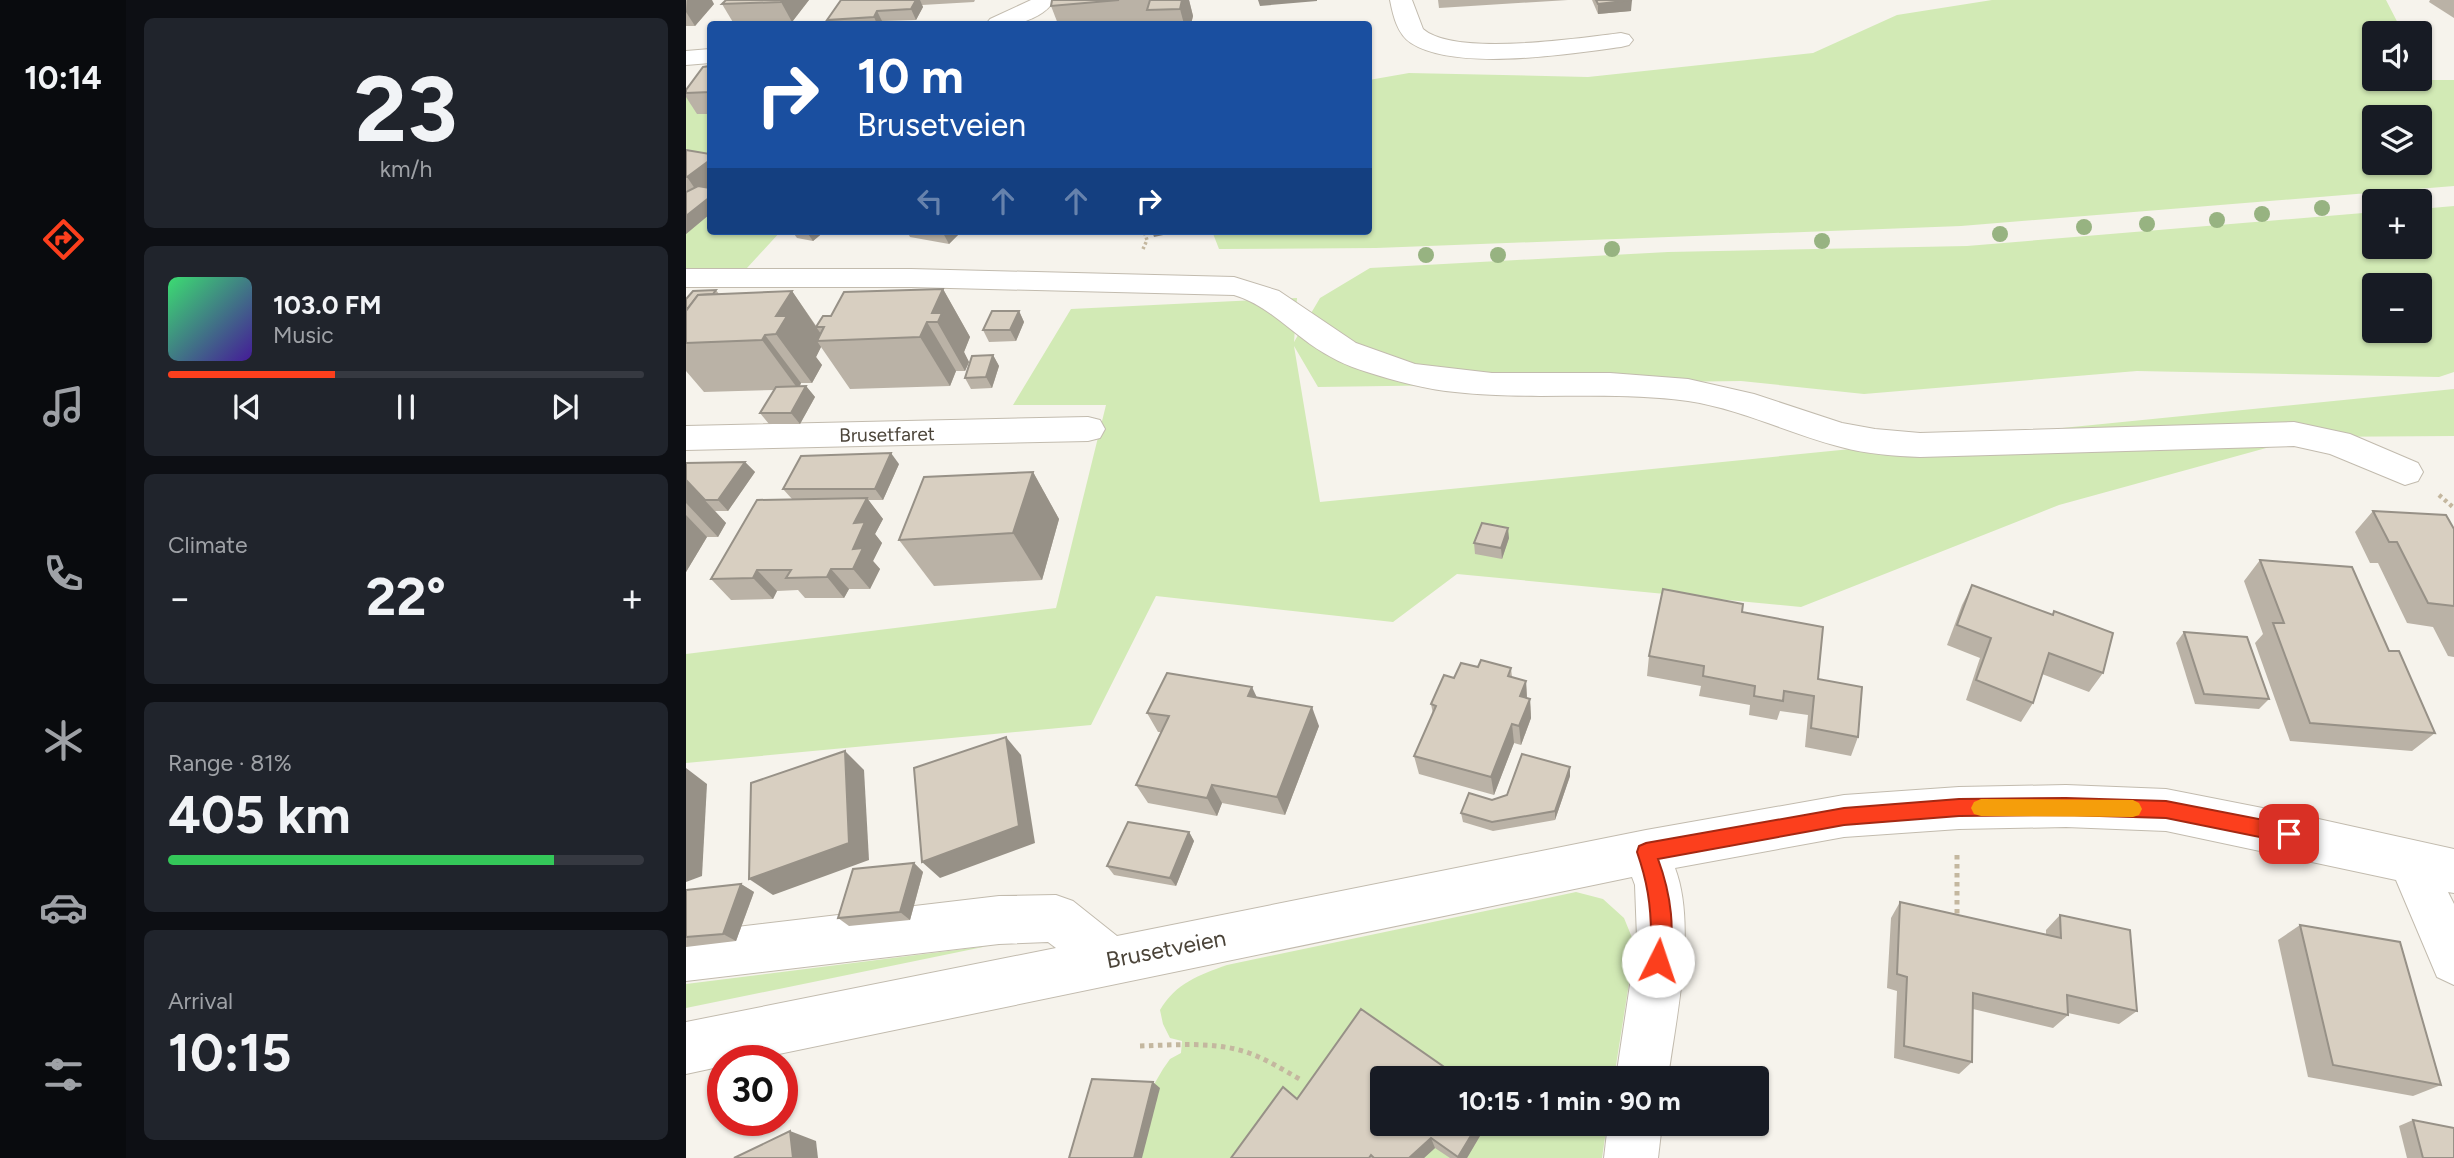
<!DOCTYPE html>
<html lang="en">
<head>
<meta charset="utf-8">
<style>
  body { margin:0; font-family:Figtree,sans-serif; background:#20242c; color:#f1f3f6; height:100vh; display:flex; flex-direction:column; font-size:26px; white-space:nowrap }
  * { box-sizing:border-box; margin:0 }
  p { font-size:23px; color:#9ea1a6 }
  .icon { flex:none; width:38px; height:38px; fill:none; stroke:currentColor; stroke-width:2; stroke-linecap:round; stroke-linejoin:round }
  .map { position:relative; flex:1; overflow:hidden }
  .side { display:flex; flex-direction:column; gap:18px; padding:18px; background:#0d0f14; width:560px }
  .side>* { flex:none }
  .guide { position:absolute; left:21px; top:21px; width:665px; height:214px; border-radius:7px; box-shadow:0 2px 5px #0004; background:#1a4fa0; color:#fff; overflow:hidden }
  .buttons { position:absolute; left:1676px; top:21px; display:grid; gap:14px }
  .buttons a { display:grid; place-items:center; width:70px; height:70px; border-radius:7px; background:#171b24; box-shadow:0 2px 5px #0004; font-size:35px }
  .speed { position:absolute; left:21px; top:1045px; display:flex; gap:14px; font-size:35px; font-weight:700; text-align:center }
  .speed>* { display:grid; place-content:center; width:91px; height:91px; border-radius:50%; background:#171b24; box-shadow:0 2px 5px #0004; line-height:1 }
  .speed .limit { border:10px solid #d22; background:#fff; color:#111 }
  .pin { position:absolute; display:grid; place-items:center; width:60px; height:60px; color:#fff; margin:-30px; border-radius:14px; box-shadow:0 4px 10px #0006 }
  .me { position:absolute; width:77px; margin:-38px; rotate:4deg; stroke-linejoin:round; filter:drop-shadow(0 0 5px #0008) }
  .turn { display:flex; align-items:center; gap:24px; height:147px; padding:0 35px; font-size:32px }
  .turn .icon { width:91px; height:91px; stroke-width:2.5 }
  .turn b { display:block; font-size:49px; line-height:60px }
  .lanes { display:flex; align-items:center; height:66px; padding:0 35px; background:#0003; justify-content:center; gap:35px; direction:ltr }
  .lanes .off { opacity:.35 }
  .big { font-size:52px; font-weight:700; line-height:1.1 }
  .side .tile { flex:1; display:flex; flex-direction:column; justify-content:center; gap:10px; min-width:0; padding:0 24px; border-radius:10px; background:#20242c }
  .side .dial { align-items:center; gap:0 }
  .dial b { font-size:91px; line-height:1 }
  .song { display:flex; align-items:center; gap:21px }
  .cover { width:84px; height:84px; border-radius:10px; background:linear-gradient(135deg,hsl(140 70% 55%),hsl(260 70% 35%)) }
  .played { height:7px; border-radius:4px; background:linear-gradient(90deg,#fc3f1d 35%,#363941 35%) }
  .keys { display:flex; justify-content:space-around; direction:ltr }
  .heat { display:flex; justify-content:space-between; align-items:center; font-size:38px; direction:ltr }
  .charge { height:10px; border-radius:5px; background:linear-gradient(90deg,#34c759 81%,#363941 0) }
  .trip { position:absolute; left:684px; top:1066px; width:399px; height:70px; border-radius:7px; background:#171b24; box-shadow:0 2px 5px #0004; font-weight:700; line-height:70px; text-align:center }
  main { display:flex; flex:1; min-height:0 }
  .menu { display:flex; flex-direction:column; width:126px; justify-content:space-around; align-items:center; background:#090b0e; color:#9ea1a6 }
  .menu .icon { width:49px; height:49px }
  .menu .active { color:#fc3f1d }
  .menu b { font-size:32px; color:#f1f3f6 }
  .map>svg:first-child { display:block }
  .green { fill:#d2eab5; fill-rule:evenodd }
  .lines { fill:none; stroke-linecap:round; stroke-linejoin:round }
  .minor-casing { stroke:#c2bbae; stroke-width:2 }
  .path-far2 { stroke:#c4b79f; stroke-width:3.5; stroke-dasharray:2.5 2.5; stroke-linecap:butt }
  .path-far1 { stroke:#c4b79f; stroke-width:4.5; stroke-dasharray:3.5 3.5; stroke-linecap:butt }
  .path { stroke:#c4b79f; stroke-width:5; stroke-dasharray:4.5 4.5; stroke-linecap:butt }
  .minor { fill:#fff; fill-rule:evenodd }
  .tree { fill:#97b381 }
  .wall { fill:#bab2a6 }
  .shaded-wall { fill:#979187 }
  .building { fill:#d8cfc1; stroke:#979187; stroke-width:2 }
  .route { fill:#fc3f1d; stroke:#a42913; stroke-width:2 }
  .slow { fill:#f59e0b }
  .labels { text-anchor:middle; stroke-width:6; stroke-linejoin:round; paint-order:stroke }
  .street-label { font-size:19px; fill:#4b4439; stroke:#fff }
  .near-street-label { font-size:23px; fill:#4b4439; stroke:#fff }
</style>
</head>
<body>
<main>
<nav class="menu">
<b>10:14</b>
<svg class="icon active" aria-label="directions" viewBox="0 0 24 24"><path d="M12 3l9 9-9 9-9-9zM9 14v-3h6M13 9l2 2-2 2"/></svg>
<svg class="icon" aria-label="music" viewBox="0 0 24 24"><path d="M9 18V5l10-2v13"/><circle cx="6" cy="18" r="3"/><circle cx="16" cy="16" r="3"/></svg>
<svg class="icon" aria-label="phone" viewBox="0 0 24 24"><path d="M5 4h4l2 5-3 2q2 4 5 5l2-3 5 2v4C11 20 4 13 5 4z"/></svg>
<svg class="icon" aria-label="climate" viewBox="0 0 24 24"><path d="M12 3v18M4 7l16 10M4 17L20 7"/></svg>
<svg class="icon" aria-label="car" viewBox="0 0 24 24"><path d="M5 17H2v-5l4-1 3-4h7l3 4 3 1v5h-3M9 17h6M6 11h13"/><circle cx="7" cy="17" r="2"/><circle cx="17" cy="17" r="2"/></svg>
<svg class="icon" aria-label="filters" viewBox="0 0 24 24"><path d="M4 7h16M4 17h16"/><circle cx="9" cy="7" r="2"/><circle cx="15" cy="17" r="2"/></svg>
</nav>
<section class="side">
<div class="tile dial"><b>23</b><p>km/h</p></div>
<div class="tile">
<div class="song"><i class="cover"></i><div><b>103.0 FM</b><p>Music</p></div></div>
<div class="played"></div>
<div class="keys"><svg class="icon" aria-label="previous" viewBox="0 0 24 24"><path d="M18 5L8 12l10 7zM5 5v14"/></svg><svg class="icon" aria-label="pause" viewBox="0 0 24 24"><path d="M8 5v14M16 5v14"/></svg><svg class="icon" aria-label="next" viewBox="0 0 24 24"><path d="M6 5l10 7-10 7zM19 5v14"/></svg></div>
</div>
<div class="tile"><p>Climate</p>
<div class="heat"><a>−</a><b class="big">22°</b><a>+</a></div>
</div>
<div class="tile"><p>Range · 81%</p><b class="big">405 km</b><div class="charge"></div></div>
<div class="tile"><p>Arrival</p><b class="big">10:15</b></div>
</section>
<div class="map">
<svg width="1768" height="1158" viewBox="0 0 1768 1158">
  <rect width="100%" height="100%" fill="#f6f3ec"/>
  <g class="green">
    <path d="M1306,0h394l17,33h-28v46h45v-12l7,13h27v106l-493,40 -585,22 -157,1 -7,-18h156l1,-151 40,-7 179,4 225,-24 84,-38zM1734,117v46h-45v-46z"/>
    <path d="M24,89v94h-24v-92z"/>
    <path d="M24,191v40h71l-34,37 -61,2v-53z"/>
    <path d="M1768,206v166l-15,5 -302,-6 -273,23 -123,-13 -423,6 -24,-41 26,156 1134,-113v47l-148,1 -247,68 -258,102 -344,-33 -64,48 -237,-26 -65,129 -405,38v-109l370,-46 50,-203h-93l58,-96 226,-11 -3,44 26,-44 50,-30 298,-16 299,-6 408,-34v35h45v-38zM1689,285h45v46h-45z"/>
    <path d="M890,892l27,7 21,19 11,27 -21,133h-232v46h225l-5,34h-491l52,-89 7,-10 11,-6 1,-12 -12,-3 -7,-14 -3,-14c16,-27 39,-35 67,-45z"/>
    <path d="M302,946l-302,62v-24z"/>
  </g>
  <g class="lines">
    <defs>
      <g id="minor">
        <path d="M345,0h24c-16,23 -44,26 -69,24l4,-5z"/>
        <path d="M704,0h22l11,29c32,28 156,9 198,4l8,2 4,5 -4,5 -8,2c-52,7 -165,25 -210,-4 -14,-9 -18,-28 -21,-43z"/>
        <path d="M24,49v14l-24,2v-14z"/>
        <path d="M0,269h225l323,8 45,14 77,52 59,21 77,9h118l78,6 66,15 88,29 33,6 45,4 374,-11 56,12 68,29 5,9 -5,9 -13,4 -75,-31 -36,-8 -374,11c-26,-1 -53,-3 -79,-10 -51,-13 -100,-38 -153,-46 -77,-11 -156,0 -233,-9 -30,-3 -60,-11 -88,-20 -21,-6 -40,-16 -57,-28 -25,-18 -46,-40 -76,-49l-323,-8h-225z"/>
        <path d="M402,417l12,3 5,9 -5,9 -12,3 -402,9v-24z"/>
        <path d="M1380,785l100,4 148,29 140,31v44l-6,-1 6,12v81l-17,-8 -41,-97 -230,-49 -100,-4 -107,2 -115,8 -169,31c22,58 1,148 -7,210h-52l21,-140 -2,-53 -3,-8 -882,183h-27v6l-37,8v-52l370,-74 -8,-6 -49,2 -313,37v-48l313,-37 57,-1 17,6 44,35 529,-106 198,-35 115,-8z"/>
        <path d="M922,1124h54l-4,34h-54z"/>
      </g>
    </defs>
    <use href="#minor" class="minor-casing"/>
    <path class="path-far2" d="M457,249l4,-9 -3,-9"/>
    <path class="path-far1" d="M1753,495l15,13"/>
    <g class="path">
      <path d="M1271,855v65"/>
      <path d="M454,1046c36,-1 75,-5 109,7 19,7 36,18 54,28"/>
    </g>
    <use href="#minor" class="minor"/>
  </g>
  <g class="tree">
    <circle cx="1636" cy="208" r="8"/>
    <circle cx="1576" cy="214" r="8"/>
    <circle cx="1531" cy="220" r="8"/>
    <circle cx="1461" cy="224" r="8"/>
    <circle cx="1398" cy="227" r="8"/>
    <circle cx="1314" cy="234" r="8"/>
    <circle cx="1136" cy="241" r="8"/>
    <circle cx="926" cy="249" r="8"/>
    <circle cx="740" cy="255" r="8"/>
    <circle cx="812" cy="255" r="8"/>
  </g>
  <g class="wall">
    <path d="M0,0l28,4 -19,22h-9z"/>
    <path d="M40,0h83l-17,22 -58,2 -12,-20z"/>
    <path d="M155,0h134l-1,2 -52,3 1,2 -7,13 -34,1 -1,3h-52l-2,-4z"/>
    <path d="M366,0h137l4,16 -2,8h-133l-7,-18z"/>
    <path d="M752,0h130l-129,8z"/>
    <path d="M906,0h39v11l-33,3z"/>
    <path d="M1744,0h24v18l-25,-16z"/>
    <path d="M24,66v48h-13l-11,-17v-7z"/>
    <path d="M0,150l24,4v60l-24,20z"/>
    <path d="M106,231h33l-12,10 -16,-3z"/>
    <path d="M221,231h55l-13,13 -39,-7z"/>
    <path d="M257,289l27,48 -6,15 5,10 -4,9h-9l-6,15 -100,3 -29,-42 -5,10 6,8 -10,18h-11l-1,3h6l9,11 -15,27h-31l-9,-11 14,-23 -70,2 -18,-21v-72l30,-9 3,4 73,-3 29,42 -5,-6 15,-11z"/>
    <path d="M333,311l5,11 -8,19 -27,1 -6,-12z"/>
    <path d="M307,355l6,11 -7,22 -21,1 -6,-11z"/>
    <path d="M59,462l10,10 -27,39h-13l11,12 -8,14h-11l-21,35v-109z"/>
    <path d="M213,464l-16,36h-15l15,19 -8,15 7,9 -9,18 7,8 -10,20h-21l-5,9h-39l-7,-8 -21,1 -4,8 -42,1 -20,-21 81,-80 -9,-10z"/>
    <path d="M347,472l26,47 -17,61 -108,6 -35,-46z"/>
    <path d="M1687,511l81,18v128l-6,-1 -15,-29 -26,-4 -29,-60h-8l-15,-31z"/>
    <path d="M823,538l-7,21 -27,-5 -1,-11z"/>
    <path d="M1574,560l129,91 46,82 -23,18 -122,-10 -35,-98 8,-9 -19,-53z"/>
    <path d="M1286,585l80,30 2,-4 49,62 -14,19 -47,-18 -9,29 -12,19 -55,-22 14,-42 -33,-13 15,-40z"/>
    <path d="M1056,612l76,67 40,58 -7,19 -46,-9 3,-32 -28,-4 -3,9 -28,-5 1,-10 -51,-9 2,-10 -54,-10 2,-20z"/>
    <path d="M1498,632l85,67 -10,10 -64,-5 -19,-61z"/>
    <path d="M792,667l33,1 1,9 14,4 1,17 3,1 1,19 -10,27 -7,-2 -20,52 -75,-21 -5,-18 19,-42 -2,-10z"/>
    <path d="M571,698l62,28 -34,89 -63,-12 -5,13 -69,-13 -12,-18 25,-53h-3l-11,-19z"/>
    <path d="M884,776l-15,44 -62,11 -30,-9 -2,-9 31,-13z"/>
    <path d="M503,832l5,9 -18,45 -62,-11 -7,-9z"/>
    <path d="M228,863l9,9 -13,48 -61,6 -11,-8z"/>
    <path d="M55,884l13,8 -18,49 -50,6v-57z"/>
    <path d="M1214,902l146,33v-5l14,-15 77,96 -18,13 -51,-11v2l-15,13 -80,-19 -1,53 -13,12 -65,-16 3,-67 -10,-3 4,-70z"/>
    <path d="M1614,925l141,160 -28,11 -105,-19 -30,-137z"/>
    <path d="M611,1099l85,25h105l-20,34h-17l-15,-10 -11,10h-193z"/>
    <path d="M1727,1120l41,38h-47l-8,-32z"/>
  </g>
  <g class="shaded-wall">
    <path d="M1,0h25l2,4 -19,22 -9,-14z"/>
    <path d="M96,0h27l-17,22 -11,-20z"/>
    <path d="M230,0h4l3,7 -7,13 -5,-11z"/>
    <path d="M496,0h7l4,16 -2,8h-7l-4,-15z"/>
    <path d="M572,0h59v1l-57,5z"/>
    <path d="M946,0l-1,11 -33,3v-10z"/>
    <path d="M191,11l5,10 -1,3h-4l-3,-7z"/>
    <path d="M24,160v33l-8,6 -15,-22z"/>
    <path d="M24,197v17l-24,20v-18z"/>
    <path d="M120,231h19l-12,10z"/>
    <path d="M259,231h17l-13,13 -6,-11z"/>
    <path d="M466,231h30l-28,6z"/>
    <path d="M257,289l27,48 -6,15 5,10 -4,9 -33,-58z"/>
    <path d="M106,291l33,49 -8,1 4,6 -5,10 6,8 -10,18 -36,-49v-18z"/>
    <path d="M333,311l5,11 -8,19 -6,-11z"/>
    <path d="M241,322l29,49 -6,15 -30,-49z"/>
    <path d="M79,335l36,48 -3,6 -36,-49z"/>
    <path d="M307,355l6,11 -7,22 -6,-11z"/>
    <path d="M120,386l9,11 -15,27 -9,-11z"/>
    <path d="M205,453l8,11 -16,36 -8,-11z"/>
    <path d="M59,462l10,10 -27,39 -10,-11z"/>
    <path d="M347,472l26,47 -17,61 -29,-47z"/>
    <path d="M0,480l40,43 -8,14 -32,-34z"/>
    <path d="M181,498l16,21 -8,15 7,9 -9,18 7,8 -10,20 -17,-20v-20l1,-26z"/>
    <path d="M0,515l21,22 -21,35z"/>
    <path d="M822,528l1,10 -7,21 -1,-11z"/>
    <path d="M145,569l18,20 -5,9 -17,-21z"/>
    <path d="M71,570l20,21 -4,8 -20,-21z"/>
    <path d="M840,681l1,19 -7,-4z"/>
    <path d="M566,687l9,19 -13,-10z"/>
    <path d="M844,699l1,19 -10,27 -2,-19z"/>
    <path d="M626,707l7,19 -34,89 -8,-18z"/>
    <path d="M826,724l2,19 -20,52 -3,-18z"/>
    <path d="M320,737l15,18 14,88 -95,35 -18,-16z"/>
    <path d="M159,751l19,19 5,90 -96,35 -24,-16z"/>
    <path d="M884,767v9l-15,44v-9z"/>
    <path d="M0,768l21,16 -5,92 -16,6z"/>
    <path d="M526,785l10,18 -5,13 -10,-18z"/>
    <path d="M503,832l5,9 -18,45 -6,-8z"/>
    <path d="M228,863l9,9 -13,48 -10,-8z"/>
    <path d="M55,884l13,8 -18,49 -13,-7z"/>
    <path d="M467,1082l7,6 -18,70h-8z"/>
    <path d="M792,1124h9l-20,34h-9z"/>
    <path d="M104,1131l26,10 2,17h-25z"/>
    <path d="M745,1138l4,10 -11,10h-15z"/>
  </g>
  <g class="building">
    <path d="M40,0h56l-1,2 -59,2z"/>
    <path d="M155,0h75l-5,9 -34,2 -3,6 -47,3z"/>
    <path d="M366,0h67l-68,6z"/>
    <path d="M464,0h32l-2,9 -33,1z"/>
    <path d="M910,0h36l-34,4z"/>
    <path d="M24,66v26l-24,1v-3l17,-23z"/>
    <path d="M0,150l24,4v6l-23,17h-1z"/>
    <path d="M12,186l12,2v9l-24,19v-24z"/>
    <path d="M257,289l-11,24h10l-4,9h-11l-7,15 -103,4 7,-14h-8l7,-11h8l13,-24z"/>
    <path d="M30,290l-3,4 -15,1 -10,13h-2v-9l7,-8z"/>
    <path d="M106,291l-16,25h11l-11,18 -11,1 -3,5 -76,3v-32l12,-16z"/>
    <path d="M306,311h27l-9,19h-27z"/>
    <path d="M307,355l-7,22 -21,1 7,-22z"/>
    <path d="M120,386l-15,27h-31l16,-26z"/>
    <path d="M205,453l-16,36h-92l18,-33z"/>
    <path d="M59,462l-27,38h-13l-19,-20v-17z"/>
    <path d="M347,472l-20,61 -114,7 25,-63z"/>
    <path d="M181,498l-13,25 11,-1 -12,27 10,-1 -10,21h-22l-4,8 -41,1 5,-8h-34l-4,8 -42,1 46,-79z"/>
    <path d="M1687,511l73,4 8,14v77l-26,-3 -31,-61h-8z"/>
    <path d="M796,523l26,5 -7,20 -27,-5z"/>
    <path d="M1574,560l92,7 37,84h10l36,82 -125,-10 -37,-100h11z"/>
    <path d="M1286,585l81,30 1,-4 59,22 -10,40 -54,-20 -16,50 -57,-23 15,-42 -34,-13z"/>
    <path d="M977,589l80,15 -1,8 81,15 -5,52 44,8 -4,50 -47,-9 3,-32 -30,-5 -1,10 -29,-5 1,-10 -52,-10 1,-10 -55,-10z"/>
    <path d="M1498,632l63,5 22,62 -65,-5z"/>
    <path d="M795,660l30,8 -3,8 18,5 -6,15 10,3 -11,27 -7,-2 -21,53 -77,-21 22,-50 -5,-2 13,-29 10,3 7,-15 17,4z"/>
    <path d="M481,673l85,14 -4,9 64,11 -35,90 -65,-12 -5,13 -71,-13 33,-69 -22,-3z"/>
    <path d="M320,737l13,89 -97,36 -8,-94z"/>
    <path d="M159,751l4,92 -100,36 2,-96z"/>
    <path d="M836,754l48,13 -15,44 -63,11 -31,-9 8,-20 23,7 15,-5z"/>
    <path d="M442,822l61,10 -19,46 -63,-12z"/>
    <path d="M228,863l-14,49 -62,6 15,-49z"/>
    <path d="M55,884l-18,50 -37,3v-47z"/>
    <path d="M1214,902l161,36 -1,-23 70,15 7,81 -70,-16 1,20 -95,-22 -1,69 -68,-16 3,-69 -10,-3z"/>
    <path d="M1614,925l100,17 41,143 -108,-20z"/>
    <path d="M675,1009l99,69h-78v46h96l-20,33 -27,-19 -22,20h-35l-3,-3 -2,3h-138l52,-71 14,12z"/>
    <path d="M406,1079l61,3 -19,76h-65z"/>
    <path d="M1727,1120l41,8v30h-31z"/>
    <path d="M104,1131l3,27h-59z"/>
  </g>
  <path class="route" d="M1380,798l100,3 123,24 7,3 3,6 -3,6 -7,3 -123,-25 -100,-3 -107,1 -115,9 -186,34c12,32 20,76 7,109l-7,3 -8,-3c-4,-11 1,-21 1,-33 0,-31 -4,-54 -14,-83l2,-6 7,-3 198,-35 115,-9z"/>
  <path class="slow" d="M1295,799l152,1 6,3 3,6 -3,6 -6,2 -152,-1 -7,-2 -3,-6 3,-6z"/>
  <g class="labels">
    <g class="street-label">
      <text transform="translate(201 434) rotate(-1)" y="7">Brusetfaret</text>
    </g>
    <g class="near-street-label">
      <text transform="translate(480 949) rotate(-11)" y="8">Brusetveien</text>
    </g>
  </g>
</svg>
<div class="buttons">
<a><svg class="icon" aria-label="sound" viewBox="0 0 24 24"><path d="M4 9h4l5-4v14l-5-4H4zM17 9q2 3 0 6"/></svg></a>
<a><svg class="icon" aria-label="layers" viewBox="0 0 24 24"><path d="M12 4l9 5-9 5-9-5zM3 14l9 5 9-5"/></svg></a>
<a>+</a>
<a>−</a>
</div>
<div class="speed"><div class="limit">30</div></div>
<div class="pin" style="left:1603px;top:834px;background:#d93025"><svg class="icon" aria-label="arrive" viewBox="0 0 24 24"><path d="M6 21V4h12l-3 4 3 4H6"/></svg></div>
<svg class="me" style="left:972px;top:961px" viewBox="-20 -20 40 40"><circle r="19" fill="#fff"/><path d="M0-13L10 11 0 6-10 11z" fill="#fc3f1d"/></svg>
<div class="trip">10:15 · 1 min · 90 m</div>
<div class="guide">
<div class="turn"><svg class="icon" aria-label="right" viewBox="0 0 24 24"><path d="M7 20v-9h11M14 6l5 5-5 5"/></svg><div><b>10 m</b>Brusetveien</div></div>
<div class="lanes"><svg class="icon off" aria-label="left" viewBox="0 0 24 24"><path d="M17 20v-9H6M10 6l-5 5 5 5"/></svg><svg class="icon off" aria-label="ahead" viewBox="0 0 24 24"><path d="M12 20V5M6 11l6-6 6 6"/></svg><svg class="icon off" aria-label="ahead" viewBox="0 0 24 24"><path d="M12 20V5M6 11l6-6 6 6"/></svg><svg class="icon" aria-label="right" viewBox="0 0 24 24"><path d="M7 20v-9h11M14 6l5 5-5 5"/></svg></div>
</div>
</div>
</main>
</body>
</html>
